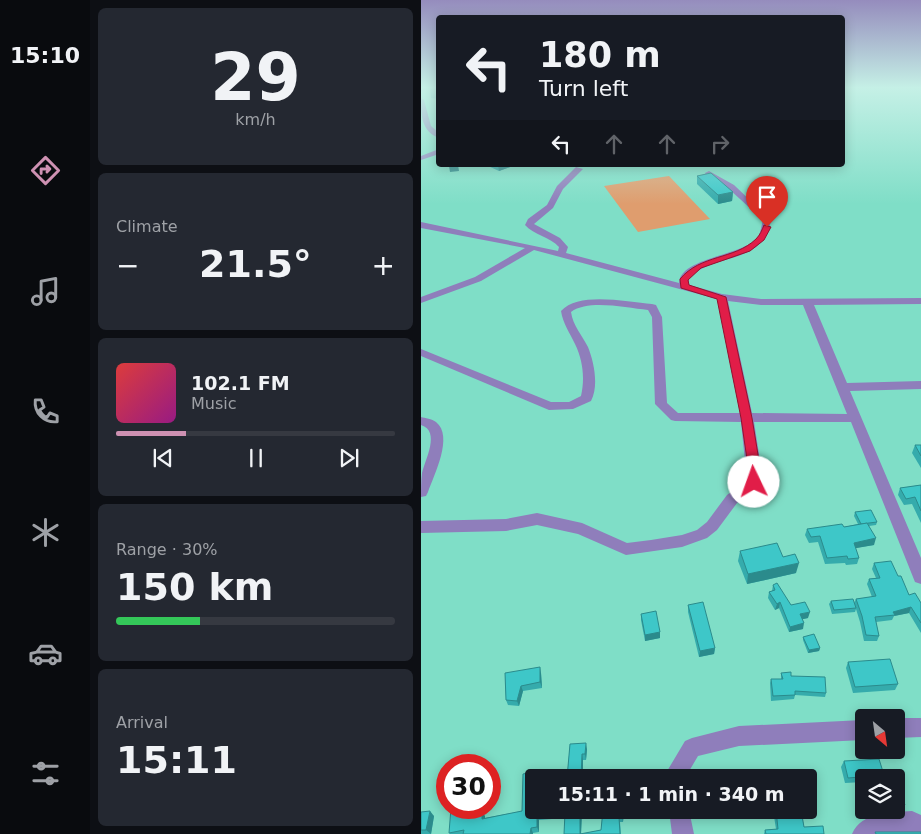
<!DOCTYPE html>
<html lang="en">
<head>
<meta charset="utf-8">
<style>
  body { margin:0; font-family:"DejaVu Sans",sans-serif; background:#242831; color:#f1f3f6; height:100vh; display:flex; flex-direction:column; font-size:19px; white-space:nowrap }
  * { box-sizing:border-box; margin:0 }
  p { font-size:16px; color:#9ea1a6 }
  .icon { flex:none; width:28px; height:28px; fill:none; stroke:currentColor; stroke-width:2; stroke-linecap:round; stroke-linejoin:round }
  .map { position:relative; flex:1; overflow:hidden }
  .drawer { display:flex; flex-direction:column; gap:8px; padding:8px; background:#0d0f14; width:331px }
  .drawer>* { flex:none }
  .banner { position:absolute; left:15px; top:15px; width:409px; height:152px; border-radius:5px; box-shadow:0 2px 12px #0003; background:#171b24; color:#f1f3f6; overflow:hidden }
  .needle { width:32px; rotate:151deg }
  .tools { position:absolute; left:434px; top:709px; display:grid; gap:10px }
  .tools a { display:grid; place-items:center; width:50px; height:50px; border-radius:5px; background:#171b24; box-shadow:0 2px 12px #0003; font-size:25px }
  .speed { position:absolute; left:15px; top:754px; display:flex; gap:10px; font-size:25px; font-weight:700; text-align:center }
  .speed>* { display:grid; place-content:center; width:65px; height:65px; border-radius:50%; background:#171b24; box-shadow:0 2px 12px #0003; line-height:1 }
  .speed .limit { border:8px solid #d22; background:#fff; color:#111 }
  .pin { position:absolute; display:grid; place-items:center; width:42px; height:42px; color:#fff; margin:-51px -21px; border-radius:50% 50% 50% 0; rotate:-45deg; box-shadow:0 0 5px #0007 }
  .pin .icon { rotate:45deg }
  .me { position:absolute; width:55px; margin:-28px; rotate:357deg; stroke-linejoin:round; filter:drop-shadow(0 0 4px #0008) }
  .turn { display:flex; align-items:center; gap:18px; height:105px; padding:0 20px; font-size:22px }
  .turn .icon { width:65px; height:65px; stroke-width:2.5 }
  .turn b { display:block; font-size:35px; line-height:42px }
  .lanes { display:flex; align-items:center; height:48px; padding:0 20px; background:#0003; justify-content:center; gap:25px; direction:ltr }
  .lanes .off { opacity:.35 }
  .big { font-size:38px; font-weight:600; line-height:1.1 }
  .drawer .tile { flex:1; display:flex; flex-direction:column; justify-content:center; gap:8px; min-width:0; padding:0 18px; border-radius:8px; background:#242831 }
  .drawer .dial { align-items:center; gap:0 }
  .dial b { font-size:65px; line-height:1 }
  .song { display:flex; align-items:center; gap:15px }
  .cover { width:60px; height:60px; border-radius:8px; background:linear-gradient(135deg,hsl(0 70% 55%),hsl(310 70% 35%)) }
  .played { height:5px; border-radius:2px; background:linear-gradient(90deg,#ce91b2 25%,#363941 25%) }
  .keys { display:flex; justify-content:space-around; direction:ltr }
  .heat { display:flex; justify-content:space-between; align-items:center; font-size:28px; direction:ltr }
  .charge { height:8px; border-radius:4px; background:linear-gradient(90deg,#34c759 30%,#363941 0) }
  .trip { position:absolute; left:104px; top:769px; width:292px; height:50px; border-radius:5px; background:#171b24; box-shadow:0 2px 12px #0003; font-weight:600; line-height:50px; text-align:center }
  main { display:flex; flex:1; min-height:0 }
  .tab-bar { display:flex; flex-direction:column; width:90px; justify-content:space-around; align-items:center; background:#090b0e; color:#9ea1a6 }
  .tab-bar .icon { width:35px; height:35px }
  .tab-bar .active { color:#ce91b2 }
  .tab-bar b { font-size:22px; color:#f1f3f6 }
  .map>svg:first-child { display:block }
  .green { fill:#df9d6e }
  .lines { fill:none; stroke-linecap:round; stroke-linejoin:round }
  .minor { fill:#8f7ebb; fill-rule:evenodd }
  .wall { fill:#35abac }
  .shaded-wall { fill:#2b8b8c }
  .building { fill:#3ec7c8; stroke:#2b8b8c }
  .route { fill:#e11d48; stroke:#92132f }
</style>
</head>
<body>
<main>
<nav class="tab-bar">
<b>15:10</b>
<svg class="icon active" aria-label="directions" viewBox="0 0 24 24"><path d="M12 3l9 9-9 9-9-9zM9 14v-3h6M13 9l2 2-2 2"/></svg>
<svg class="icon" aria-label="music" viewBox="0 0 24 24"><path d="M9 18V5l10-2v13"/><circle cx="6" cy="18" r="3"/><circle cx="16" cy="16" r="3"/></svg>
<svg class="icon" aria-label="phone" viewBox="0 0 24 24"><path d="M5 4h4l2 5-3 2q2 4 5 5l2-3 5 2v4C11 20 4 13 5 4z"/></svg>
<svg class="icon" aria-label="climate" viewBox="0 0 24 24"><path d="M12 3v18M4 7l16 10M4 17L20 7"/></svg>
<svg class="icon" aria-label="car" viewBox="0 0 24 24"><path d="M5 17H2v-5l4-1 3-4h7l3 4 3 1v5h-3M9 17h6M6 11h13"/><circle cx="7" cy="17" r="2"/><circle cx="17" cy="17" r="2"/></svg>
<svg class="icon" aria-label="filters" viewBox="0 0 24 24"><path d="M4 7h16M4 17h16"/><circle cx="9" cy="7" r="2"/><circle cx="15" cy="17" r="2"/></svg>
</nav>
<section class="drawer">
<div class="tile dial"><b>29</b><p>km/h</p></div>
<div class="tile"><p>Climate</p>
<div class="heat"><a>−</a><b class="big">21.5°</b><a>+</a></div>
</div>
<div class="tile">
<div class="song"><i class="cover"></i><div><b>102.1 FM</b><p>Music</p></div></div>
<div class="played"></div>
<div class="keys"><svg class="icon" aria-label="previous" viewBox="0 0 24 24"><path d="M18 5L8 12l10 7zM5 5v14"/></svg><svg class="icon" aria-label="pause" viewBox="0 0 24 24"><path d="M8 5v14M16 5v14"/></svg><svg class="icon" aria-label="next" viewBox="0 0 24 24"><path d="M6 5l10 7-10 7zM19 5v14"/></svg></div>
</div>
<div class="tile"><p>Range · 30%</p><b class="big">150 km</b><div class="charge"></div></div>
<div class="tile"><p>Arrival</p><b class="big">15:11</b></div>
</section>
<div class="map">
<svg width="500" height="834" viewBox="0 0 500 834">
  <rect width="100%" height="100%" fill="#7fdec7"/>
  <path class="green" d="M248,176l41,43 -72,13 -34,-46z"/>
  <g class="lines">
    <g class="minor">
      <path d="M0,88h8l-8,4z"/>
      <path d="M0,98l3,2 7,26 8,7v5c-18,-7 -18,-23 -18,-40z"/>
      <path d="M18,149v5l-18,6v-4z"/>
      <path d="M155,167l7,2 -20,20 -10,19 -19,16 26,14 8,9 -2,6 113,30c1,-25 61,-27 77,-44 5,-5 5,-12 7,-19l-34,-31 -23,-14 -1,-2 4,-2 25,14 37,35c-8,47 -57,31 -82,59v6l33,9 39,5 160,-1v6l-107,1 33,78 74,-2v8l-71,2 71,167v26l-6,-2 -64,-160h-97l8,51 -3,13 -22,17 -20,27 -10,8 -25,9 -56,8 -48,-21 -41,-9 -31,6 -85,2v-12l85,-2 31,-6 45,10 45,20 24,-3 31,-5 15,-5 10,-8 20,-27 20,-15 -6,-58 -66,-1 -4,-1 -16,-16 -3,-87 -4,-7c-22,-2 -59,-11 -77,2 2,14 11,23 17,35 6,15 11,39 3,54l-18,8 -24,1 -128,-54v-7l130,53h18l12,-6c4,-17 2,-36 -6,-52 -5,-11 -12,-20 -14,-33 18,-20 66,-9 91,-7l4,1 6,12 5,86 11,10h62l-23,-114 -183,-49 -53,31 -60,22v-6l54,-20 50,-29 -104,-20v-6l137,29 1,-4c-9,-10 -25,-12 -34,-22l3,-6 19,-14 10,-19zM307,301l33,4h42l44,109 -95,-1z"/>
      <path d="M0,417c4,1 11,2 15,5 18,14 -2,53 -8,70l-2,4 -5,1c0,-7 0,-17 1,-24 3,-13 19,-42 -1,-48z"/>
      <path d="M475,718h25v19l-25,1z"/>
      <path d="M442,720v20l-124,6 -41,10 -13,22h-22l22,-37 7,-3 47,-12z"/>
      <path d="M248,810h20l5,24h-22z"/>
      <path d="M491,811l9,4v19h-69c10,-23 39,-21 60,-23z"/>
    </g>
  </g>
  <g class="wall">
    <path d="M18,88v11l-8,-1 -1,-8z"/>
    <path d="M65,165h30l-17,6z"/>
    <path d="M276,176l36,16 -1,9 -14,3 -21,-20z"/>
    <path d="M494,445h6v23l-9,-15z"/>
    <path d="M500,485v38l-9,-19 -8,1 -6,-10 2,-7z"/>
    <path d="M434,512l22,10 -1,3 -7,1 5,19 -19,3 4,10 -2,6 -11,1 -1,-2 -20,1 -7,-22 -9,1 -4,-8 2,-6 37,-2 14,-3 -4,-8z"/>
    <path d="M319,551l43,6 13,16 -49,11 -9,-23z"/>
    <path d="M453,563l24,13 11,19 12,8v30l-12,-20 -15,3 -2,4 -16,2 3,14 -2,5h-13l-4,-19 -4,-13 -1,3 -23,2 -3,-10 2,-3 23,2 2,-4 16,-2 -5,-13 2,-5 7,-1 -4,-9z"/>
    <path d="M352,585l18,20 17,13 -6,1 1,10 -14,3 -10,-24 -4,2 -7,-12 1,-6 3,-1z"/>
    <path d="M267,605l27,43 -1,6 -15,3 -11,-45z"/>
    <path d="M220,614l19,18v6l-15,3 -4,-21z"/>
    <path d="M382,637l17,11 -1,3 -11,2 -5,-13z"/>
    <path d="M427,662l50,22 -3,6 -42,3 -7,-25z"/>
    <path d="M84,673h36l1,15 -19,3 -4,15 -11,-1 -2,-5z"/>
    <path d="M360,673l10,3 35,17 -1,4 -30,-2 -1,4 -23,2 -1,-18 1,-4h10z"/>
    <path d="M149,744l17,5 -1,11h-3v18h-16z"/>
    <path d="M423,761l40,14 -2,3h-19v4l-18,1 -4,-16z"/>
    <path d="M118,777l-6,33h49l-1,24 20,-4 2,-20h21l-1,12h-3l1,12h-57l1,-16 -26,2v12l-6,1v1h-83l-1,-1 23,-25v5l13,3v2l37,-7z"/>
    <path d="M475,791l9,14 -4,5 -23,3 -13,5 -5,-13 3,-5v10h33z"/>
    <path d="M352,810h28l3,17 20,7h-60l1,-4 11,-1z"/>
    <path d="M0,812l13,4 -3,18h-10z"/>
  </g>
  <g class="shaded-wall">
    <path d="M37,165l1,6 -9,1 -1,-6z"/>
    <path d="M77,165h18l-17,6z"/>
    <path d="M312,192l-1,9 -14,3v-9z"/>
    <path d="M455,538l-2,7 -23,4 3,-6z"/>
    <path d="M378,563l-3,10 -49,11 1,-10z"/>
    <path d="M359,602l-1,6 -4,2 2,-6z"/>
    <path d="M490,607l-2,6 -15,3 1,-1 -2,-3z"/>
    <path d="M389,612l-2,6 -9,2 1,-6z"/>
    <path d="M383,623l-1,6 -14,3 1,-5z"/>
    <path d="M239,632v6l-15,3v-6z"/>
    <path d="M294,648l-1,6 -15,3 1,-6z"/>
    <path d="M399,648l-1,3 -11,2 1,-3z"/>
    <path d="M119,667l1,6 1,15 -2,-6z"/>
    <path d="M100,686l2,5 -4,15 -2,-5z"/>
    <path d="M165,743l1,6 -1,11 -1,-6z"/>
    <path d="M161,754l1,6v18h-2z"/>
    <path d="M47,808h4l-1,11 -3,-5z"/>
    <path d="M159,810h2l-1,24h-1z"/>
    <path d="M202,810h1l-1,12 -1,-5z"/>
    <path d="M454,810h5l-2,3 -13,5 3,-5z"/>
    <path d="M9,811l4,5 -3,18 -5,-4z"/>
    <path d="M61,811l3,5v7l-3,-4z"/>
    <path d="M116,815l2,5v12l-2,-5z"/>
    <path d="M110,828l2,5v1h-3z"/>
  </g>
  <g class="building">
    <path d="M16,88h2v4l-9,-2z"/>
    <path d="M290,173l22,19 -15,3 -21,-19z"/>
    <path d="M494,445h6v11z"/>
    <path d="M500,485v26l-6,-14 -9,2 -6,-11z"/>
    <path d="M450,510l6,12 -16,2 -6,-12z"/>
    <path d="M446,523l9,15 -22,5 5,15 -11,1 -1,-3 -20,2 -7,-22 -9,1 -4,-8 35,-5 2,3z"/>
    <path d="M356,543l6,14 12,-3 4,9 -51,11 -8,-23z"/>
    <path d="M470,561l7,15h3l8,19 6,-2 6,10v20l-10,-16 -18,5 2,3 -20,2 4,19 -13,-1 -4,-19 -6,-17 20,-3 -7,-17 11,-1 -6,-15z"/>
    <path d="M356,583l14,22 14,-3 5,10 -10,2 4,9 -14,4 -10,-25 -3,2 -8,-12 6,-2 -2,-5z"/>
    <path d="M432,599l3,9 -22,2 -3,-9z"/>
    <path d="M282,602l12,46 -15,3 -12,-46z"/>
    <path d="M235,611l4,21 -15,3 -4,-21z"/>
    <path d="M393,634l6,14 -11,2 -6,-13z"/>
    <path d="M469,659l8,25 -43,3 -7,-25z"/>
    <path d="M119,667v15l-19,4 -4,15 -11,-1 -1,-27z"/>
    <path d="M370,672v4l34,1 1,16 -31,-2v4l-22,1 -2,-17h12l-2,-6z"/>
    <path d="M165,743l-1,11h-3l-1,24h-14l3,-34z"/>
    <path d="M458,759l5,16 -36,3 -4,-17z"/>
    <path d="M116,771v7h-4v32h47v24l21,-4 2,-20h20l-1,7h-3l1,17h-56l1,-21 -28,2v12l-6,1 -1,6h-67l1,-4 -15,3 2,-25h17v6l14,-3v8l40,-8 1,-37z"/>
    <path d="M477,790l7,15 -9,1v-15z"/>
    <path d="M355,810h25l3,17 19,-1 1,8h-58l-1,-4 13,-1z"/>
    <path d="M446,810h8l-7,3z"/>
    <path d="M9,811l-4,19h-5v-18z"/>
    <path d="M454,832h46v2h-45z"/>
  </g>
  <linearGradient id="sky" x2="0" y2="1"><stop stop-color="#958cbd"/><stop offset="0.43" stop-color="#c5f0e6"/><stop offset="1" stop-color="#c5f0e6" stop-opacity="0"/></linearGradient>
  <rect width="500" height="204" fill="url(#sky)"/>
  <path class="route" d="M343,225l7,2 -7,13 -14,11 -49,17 -13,12 1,5 37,12 26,121 9,55 -2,12h-9l-2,-3 1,-9 -8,-55 -24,-119 -36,-11 -1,-9c21,-25 54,-19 76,-40 4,-4 6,-9 8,-14z"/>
</svg>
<div class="tools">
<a><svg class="needle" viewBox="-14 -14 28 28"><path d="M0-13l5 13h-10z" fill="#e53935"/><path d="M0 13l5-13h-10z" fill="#9ea1a6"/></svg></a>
<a><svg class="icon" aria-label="layers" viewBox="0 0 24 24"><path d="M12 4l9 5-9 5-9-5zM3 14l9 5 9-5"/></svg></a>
</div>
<div class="speed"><div class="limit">30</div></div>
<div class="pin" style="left:346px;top:227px;background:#d93025"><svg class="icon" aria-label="arrive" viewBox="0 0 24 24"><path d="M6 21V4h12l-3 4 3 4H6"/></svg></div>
<svg class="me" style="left:333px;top:482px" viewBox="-20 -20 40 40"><circle r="19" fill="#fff"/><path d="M0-13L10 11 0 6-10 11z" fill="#e11d48"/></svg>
<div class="trip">15:11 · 1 min · 340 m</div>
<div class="banner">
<div class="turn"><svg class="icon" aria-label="left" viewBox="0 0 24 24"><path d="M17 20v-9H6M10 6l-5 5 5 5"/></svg><div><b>180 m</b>Turn left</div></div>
<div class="lanes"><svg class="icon" aria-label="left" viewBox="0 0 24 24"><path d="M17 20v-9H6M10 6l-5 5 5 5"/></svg><svg class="icon off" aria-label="ahead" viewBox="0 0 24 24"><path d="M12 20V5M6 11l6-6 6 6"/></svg><svg class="icon off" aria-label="ahead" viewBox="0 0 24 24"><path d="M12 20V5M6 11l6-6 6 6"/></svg><svg class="icon off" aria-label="right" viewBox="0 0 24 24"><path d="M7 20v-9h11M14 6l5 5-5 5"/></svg></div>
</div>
</div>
</main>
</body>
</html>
